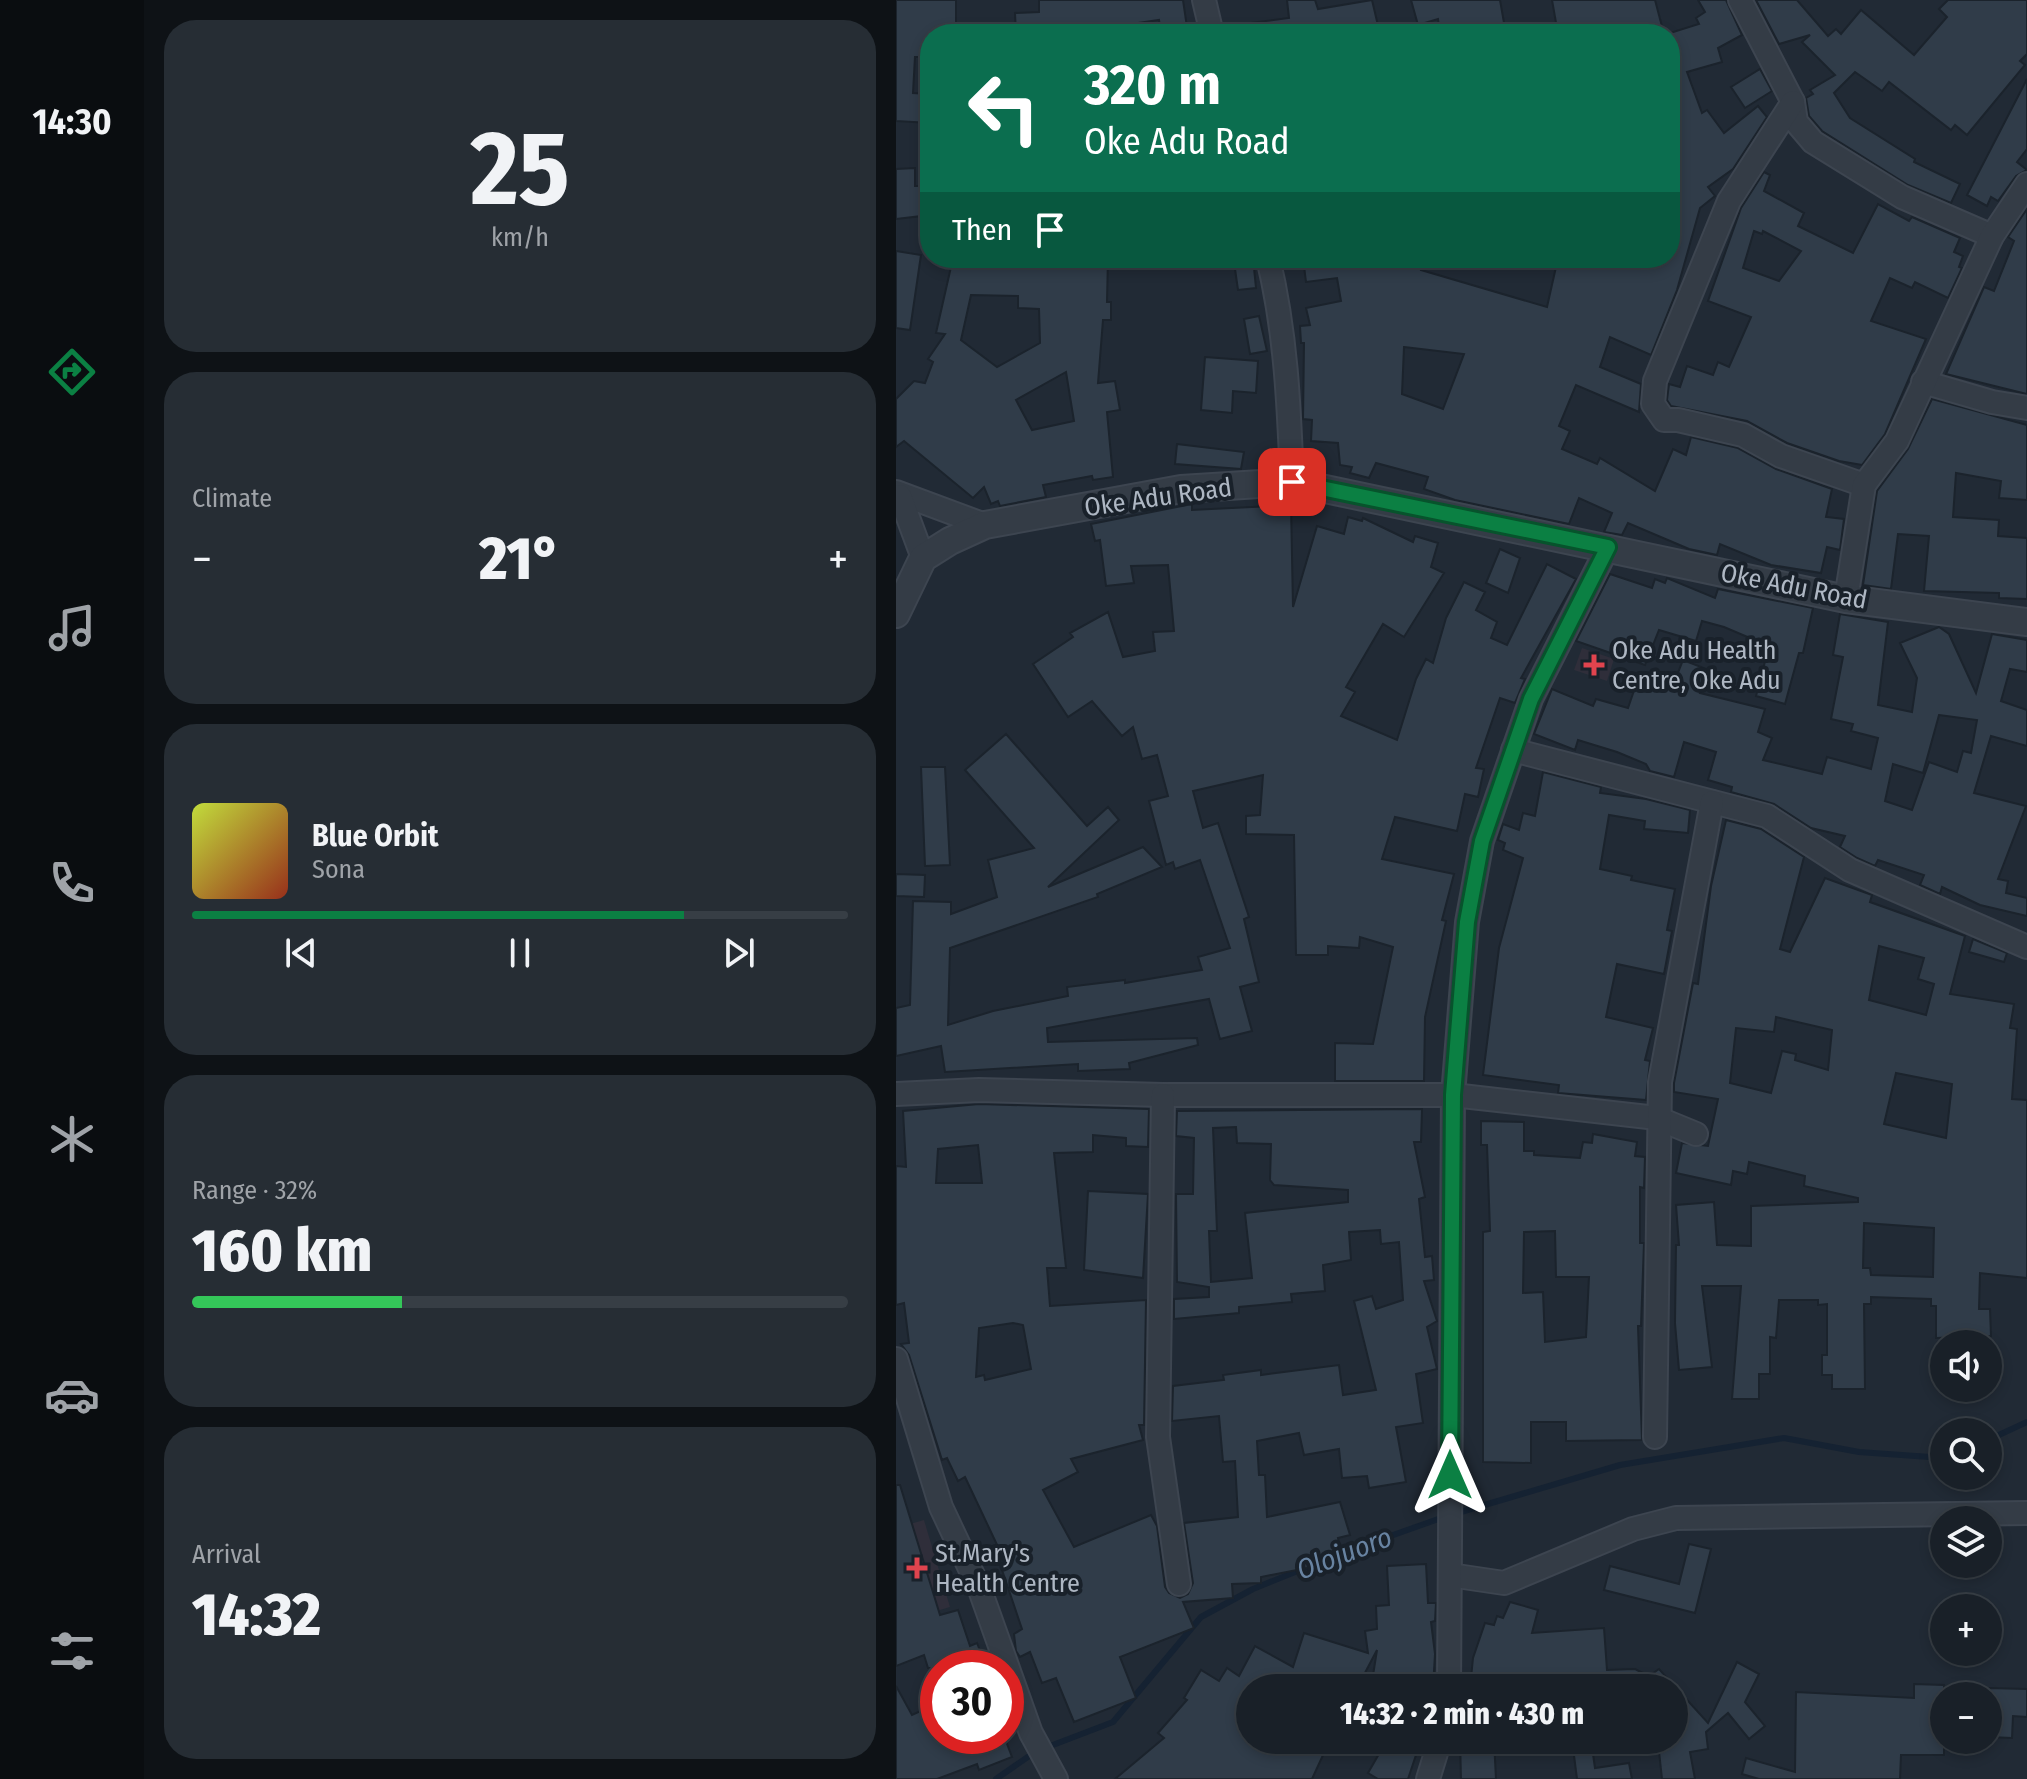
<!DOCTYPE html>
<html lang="en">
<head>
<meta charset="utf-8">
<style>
  body { margin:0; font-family:"Fira Sans Condensed",sans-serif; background:#262d34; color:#f1f3f6; height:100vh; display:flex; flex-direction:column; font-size:30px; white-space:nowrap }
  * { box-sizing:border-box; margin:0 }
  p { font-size:26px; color:#9fa3a8 }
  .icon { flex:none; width:44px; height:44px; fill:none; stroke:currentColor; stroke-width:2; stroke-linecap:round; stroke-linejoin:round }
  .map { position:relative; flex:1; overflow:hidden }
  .panel { display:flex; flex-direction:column; gap:20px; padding:20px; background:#0e1216; width:752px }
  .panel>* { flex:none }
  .guide { position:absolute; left:24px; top:24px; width:760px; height:244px; border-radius:32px; box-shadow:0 4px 12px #0003,0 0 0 2px #373e45; background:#0b6e4f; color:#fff; overflow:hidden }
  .fabs { position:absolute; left:1034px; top:1330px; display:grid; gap:16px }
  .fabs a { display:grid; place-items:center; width:72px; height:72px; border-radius:50%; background:#192028; box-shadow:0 4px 12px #0003,0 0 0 2px #373e45; font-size:40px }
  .speed { position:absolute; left:24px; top:1650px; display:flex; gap:16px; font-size:40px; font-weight:700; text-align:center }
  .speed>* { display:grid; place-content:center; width:104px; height:104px; border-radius:50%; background:#192028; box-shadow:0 4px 12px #0003,0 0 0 2px #373e45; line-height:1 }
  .speed .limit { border:12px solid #d22; background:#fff; color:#111 }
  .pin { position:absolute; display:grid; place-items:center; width:68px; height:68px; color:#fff; margin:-34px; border-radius:16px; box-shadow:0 4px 12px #0006 }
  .me { position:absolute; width:88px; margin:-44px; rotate:0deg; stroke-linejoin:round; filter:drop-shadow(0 0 6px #0008) }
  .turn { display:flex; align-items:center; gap:28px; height:168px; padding:0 32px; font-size:36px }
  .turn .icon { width:104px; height:104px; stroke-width:2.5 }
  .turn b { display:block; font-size:56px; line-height:68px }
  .then { display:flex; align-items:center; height:76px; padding:0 32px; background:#0003; gap:16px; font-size:30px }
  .big { font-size:60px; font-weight:800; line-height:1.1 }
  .panel .widget { flex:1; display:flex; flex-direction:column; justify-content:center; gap:12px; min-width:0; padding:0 28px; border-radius:32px; background:#262d34 }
  .panel .dial { align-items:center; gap:0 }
  .dial b { font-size:104px; line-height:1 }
  .song { display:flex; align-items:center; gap:24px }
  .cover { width:96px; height:96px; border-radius:12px; background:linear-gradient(135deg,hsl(70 70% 55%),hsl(10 70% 35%)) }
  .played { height:8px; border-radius:4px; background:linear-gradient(90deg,#0b8043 75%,#373e45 75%) }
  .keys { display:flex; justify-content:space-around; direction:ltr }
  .heat { display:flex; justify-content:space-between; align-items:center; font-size:44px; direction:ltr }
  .charge { height:12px; border-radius:6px; background:linear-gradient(90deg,#34c759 32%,#373e45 0) }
  .trip { position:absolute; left:340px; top:1674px; width:452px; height:80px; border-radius:40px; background:#192028; box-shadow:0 4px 12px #0003,0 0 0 2px #373e45; font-weight:800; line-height:80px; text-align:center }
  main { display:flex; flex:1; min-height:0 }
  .tabs { display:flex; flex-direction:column; width:144px; justify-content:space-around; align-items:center; background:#0a0d10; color:#9fa3a8 }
  .tabs .icon { width:56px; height:56px }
  .tabs .current { color:#0b8043 }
  .tabs b { font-size:36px; color:#f1f3f6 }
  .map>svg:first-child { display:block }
  .medical { fill:#2f2e3a }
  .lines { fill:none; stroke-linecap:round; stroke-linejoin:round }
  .stream { stroke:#152232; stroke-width:6 }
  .building { fill:#303c49; stroke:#1b232c; stroke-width:2; fill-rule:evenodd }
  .minor-casing { stroke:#3d4550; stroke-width:26 }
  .tertiary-casing { stroke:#3d4550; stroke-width:30 }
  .minor { stroke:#343c46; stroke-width:22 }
  .tertiary { stroke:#343c46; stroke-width:26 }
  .route-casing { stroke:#07532c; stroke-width:20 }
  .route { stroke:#0b8043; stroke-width:14 }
  .health-dot { fill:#e0444e; stroke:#19212a; stroke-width:3 }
  .labels { text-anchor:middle; stroke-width:8; stroke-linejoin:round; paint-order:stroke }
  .street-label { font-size:26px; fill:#aeb7c3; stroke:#19212a }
  .poi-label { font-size:26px; fill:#aeb7c3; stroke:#19212a; text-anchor:start }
  .water-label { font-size:28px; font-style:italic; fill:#6883a1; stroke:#19212a }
</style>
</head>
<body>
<main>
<nav class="tabs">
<b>14:30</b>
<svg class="icon current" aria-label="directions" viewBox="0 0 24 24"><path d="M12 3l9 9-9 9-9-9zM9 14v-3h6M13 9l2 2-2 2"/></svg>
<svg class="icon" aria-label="music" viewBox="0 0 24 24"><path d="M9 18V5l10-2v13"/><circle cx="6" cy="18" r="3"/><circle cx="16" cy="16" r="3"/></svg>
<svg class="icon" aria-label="phone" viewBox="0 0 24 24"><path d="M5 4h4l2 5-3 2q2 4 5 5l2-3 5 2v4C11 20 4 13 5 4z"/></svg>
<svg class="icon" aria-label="climate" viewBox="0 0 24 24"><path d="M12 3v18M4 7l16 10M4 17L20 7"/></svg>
<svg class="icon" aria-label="car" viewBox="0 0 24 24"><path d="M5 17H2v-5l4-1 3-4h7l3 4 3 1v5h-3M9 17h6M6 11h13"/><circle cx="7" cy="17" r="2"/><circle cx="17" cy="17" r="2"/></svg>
<svg class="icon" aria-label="filters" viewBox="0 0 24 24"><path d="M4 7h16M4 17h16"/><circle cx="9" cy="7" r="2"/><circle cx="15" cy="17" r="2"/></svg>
</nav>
<section class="panel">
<div class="widget dial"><b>25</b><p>km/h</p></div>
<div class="widget"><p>Climate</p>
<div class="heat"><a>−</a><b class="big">21°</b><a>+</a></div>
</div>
<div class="widget">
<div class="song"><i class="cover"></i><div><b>Blue Orbit</b><p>Sona</p></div></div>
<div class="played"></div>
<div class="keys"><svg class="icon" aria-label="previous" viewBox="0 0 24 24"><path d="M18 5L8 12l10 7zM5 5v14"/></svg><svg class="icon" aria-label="pause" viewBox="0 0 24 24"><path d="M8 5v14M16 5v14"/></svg><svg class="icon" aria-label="next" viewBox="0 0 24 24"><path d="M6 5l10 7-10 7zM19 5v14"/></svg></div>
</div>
<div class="widget"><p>Range · 32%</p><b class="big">160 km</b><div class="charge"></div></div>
<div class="widget"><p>Arrival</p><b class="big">14:32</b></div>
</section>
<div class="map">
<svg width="1131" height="1779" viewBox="0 0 1131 1779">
  <rect width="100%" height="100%" fill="#212a35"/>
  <g class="medical">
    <path d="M686,648l32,11 -7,22 -33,-11z"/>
    <path d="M28,1520l26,87 -54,16v-95z"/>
  </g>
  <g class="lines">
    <g class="stream">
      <path d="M1092,1440l39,-18"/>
      <path d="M558,1514l166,-49 164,-27 75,14 85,6"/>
      <path d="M438,1556l110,-39"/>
      <path d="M149,1748l68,-26 88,-105 52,-28 52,-21"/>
      <path d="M100,1779l39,-27"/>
    </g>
  </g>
  <g class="building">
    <path d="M0,0h60v34h-26v23h-15l-2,36 17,1v29l-34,-2z"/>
    <path d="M143,0h144l5,34h-27l-2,-14 -35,5 1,9h-109l-1,-21 24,-1z"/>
    <path d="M391,0h28l3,9 54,-9 8,34h-137l-1,-10 47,-6z"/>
    <path d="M515,0h89l6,34h-66l-2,-15 -20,6z"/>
    <path d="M656,0h103l9,34h-106z"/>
    <path d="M802,0h28l16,35 -24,13 4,14 -35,10 15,41 5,-3 17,23 34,-27 9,11 -34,52 -25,18 7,9 -15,12 -23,82 -26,65 -41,-18 -10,30 41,17 -2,28 -63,-27 -17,41 11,5 -8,18 35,15 3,-6 55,33 18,-42 13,6 5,-18 47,11 38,21 56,20 -6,28 18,2 -4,31 -13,-3 -6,26 -50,-8 -51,-21 -3,11 -28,-6 -61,-26 -6,12 -18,-3 8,-19 -33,-15 -10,26 -114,-24 -31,-11 4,-12 -52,-14 -7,15 -19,-5 2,-6 -12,-2 -2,-22 -27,-2 1,-21 -9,-1 1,-76h-3l-1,-17 10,-1 -4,-17 35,-7 -4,-23 -31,4 -3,-24h44v4l76,-4 -2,12 126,37 11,-49h34l47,9 2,-9h29v-183l7,-2 -7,-23v-17l29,-9 -3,-6 9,-6zM508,347l60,7 -21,55 -41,-15z"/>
    <path d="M860,0h41l31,36 8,-7 5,5 20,-24 53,45 33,-38 -8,-8 9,-9h79v54l-7,7 5,4 -58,70 -12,-10 -4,5 -62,-48 -7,9 -27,-19 -21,21 16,25 65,41 -1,3 46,22 -9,19 -43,-18 -86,-54 -13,-15 -3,-18 7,-4 -3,-4 25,-15 -33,-33 8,-7 -31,9z"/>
    <path d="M864,69l12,22 -27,17 -14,-21z"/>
    <path d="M1131,79v70l-10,13 10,8 -11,6 -18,25 -7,-4 -4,9 -20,-11z"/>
    <path d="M19,168v18h15v29l-34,4v-50z"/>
    <path d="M868,172l6,3 -6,16 40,22 -6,13 55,27 25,-49 31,17 3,-4 48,21 -6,14 9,4 -4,11 3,1 -14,30 -33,-16 -3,6 -22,-10 -19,43 55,18 -41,95 -23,31 -23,-4 -52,-18 -40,-22 -76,-15 -4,-6 2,-16 11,3 7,-21 26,9 5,-13 11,5 22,-50 -43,-16 33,-93zM858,231l8,3 1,-3 38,20 -22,30 -36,-13z"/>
    <path d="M1131,209v185l-81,-20 38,-87 10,4 20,-50 -6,-4z"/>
    <path d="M0,251l25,4 -11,75 -14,-2z"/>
    <path d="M57,258h155l-1,44h4v18h-8l-5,63 17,-2 5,29 -13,2 6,65 -20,3 -1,-4 -49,9 3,12 -46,9 -2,-5 -7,3 -7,-17 -11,11 -69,-57 -8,6v-48l18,-18 11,2 8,-21 -5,-3 17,-25 -9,-1zM75,295l47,1v12l21,1 1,34 -43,24 -36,-27zM170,372l8,49 -42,9 -16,-30z"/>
    <path d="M345,258h7l6,10 2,20 -18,2 -4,-28z"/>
    <path d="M363,316l8,35 -17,3 -6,-35z"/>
    <path d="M309,357l53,4 -2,32 -23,-2 -1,22 -31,-3z"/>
    <path d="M1036,399l95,26v75l-28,-2 2,-17 -45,-8 -3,44 46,3 -1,16 29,2v61l-28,-1v-5l-75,-2 5,-55 -31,-2 -7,55 -28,-4 14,-94 31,-42z"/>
    <path d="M281,444l67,8 -3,17 -66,-5z"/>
    <path d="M296,504v6l99,-5 2,102 24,-81 27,8 4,-17 14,4 1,-3 50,24 2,-6 23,7 -7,24 13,6 -40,64 -21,-13 -37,63 9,5 -14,24 56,24 19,-61 10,-20 7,4 13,-45 18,-36 21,10 -9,18 21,12 -6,16 16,7 40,-81 29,15 -55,99 4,1 -10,24 -15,-5 -24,70 8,1 -6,28 -13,-3 -8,37 -62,-14 -13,42 72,15 -12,46 4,1 -21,96 -1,64h-89v-38l38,1 20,-97 -33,-10 -1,11 -31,-2v9h-32l-2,-120 -48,-1v-18l14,-1 3,-40 -70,16 10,37 15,-5 31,94 -5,2 15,63 -19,5 12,44 -32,8 -11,-40 -162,29 1,14 149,-4 1,7 -69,18 1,6 -52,2v-7l-133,8 -4,-26 -45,10v-48l14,-3 3,-104 38,1v12l46,-17 -9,-37 46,-12 -69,-78 41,-36 81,92 21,-19 11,13 -71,67 95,-40 19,20 -65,27 1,3 -148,51 -2,77 45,-14 75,-15 -1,-9 58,-7v3l77,-13 -4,-13 32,-9 -30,-88 -25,9 -2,-7 -7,3 -17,-64 19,-5 -11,-41 -15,4 -9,-32 -11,9 -30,-35 -24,16 -35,-53 40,-27 -3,-4 38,-21 15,45 32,-6 -2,-19 21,-1 -6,-66 -37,1 3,17 -28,3 -6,-46 -5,1 -4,-17z"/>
    <path d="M604,549l20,9 -12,35 -22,-10z"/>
    <path d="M714,574l42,14 3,-9 10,4 2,-5 48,20 3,-9 95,19 -10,45h-4l-14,51 -29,-8 13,-50 -45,-19 -22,-6 -6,20 -37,-11 -14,35 -69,-24z"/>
    <path d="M944,614l48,8 -10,83 34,7 5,-34 -17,-35 39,-16 10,7 27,59 16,-59 35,6v32l-17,-3 -9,32 26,9v36l-36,-10 -17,57 52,13 -28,73 10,2 -2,12 21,5v18l-47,-11 -38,-18 -2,7 -20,-9 4,-10 -46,-15 -3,6 -18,-8 -17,-11 5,-11 -34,-8 -37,-24 -43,-12 1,-5 -24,-7 8,-28 -32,-10 -10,35 -24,-6 -4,-7 -29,-12 -39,-12 -3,10 -41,-16 18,-45 41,17 3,-7 32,9 11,-32 33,12 11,-28 26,10 -9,23 65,16 -7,23 14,6 -9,22 59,14 5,-17 44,12 7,-31 -27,-7 2,-7 -22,-5 12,-62 -10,-2zM1043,715l38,5 -6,33 -8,-2 -6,21 -28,-10 -17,48 -27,-9 8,-37 30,9z"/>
    <path d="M25,767h24l5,98 -25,1z"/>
    <path d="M647,772l58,15 -1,6 46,6 44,11 -2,23 -44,-4 1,-8 -36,-6 -9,54 32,7 -1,4 44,9 -8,41 5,1 -8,43 -47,-10 -11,53 47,11 -8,32 5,1 -4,39 -88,-7 1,-8 -76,-10 16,-127 24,-90 -20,-8 2,-7 -7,-3 5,-16 16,6 4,-17 12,3z"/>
    <path d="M830,820l35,9 43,28 -24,92 10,3 35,-74 47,17 -2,7 95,34 -15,58 64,10 -4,24 7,1 -5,70 15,1v178l-47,-5 -1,36h11l1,27 -55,2v-32h-5v-7l-60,-2v7h-7l1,85h-33v-14h-10v-20h5v-51l-9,1v-5h-39l-3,38 -6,-1v37h-11v25h-27l9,-113h-39l10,81 -33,3 -4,-47 1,-78h3l-3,-40 38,-3 3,43 34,1v-40l107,-4v-4l-54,-12 1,-10 -56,-14 -2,12 -14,-3 -2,14 -55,-12 6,-30 26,3 10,-47 -44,-7v-9l19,-100 5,1 13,-98zM983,946l45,12 -6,21 16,5 -8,31 -57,-15zM880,1017l56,13 -4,40 -33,-10 1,-6 -14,-3 -11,42 -41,-10 6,-55 38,4zM1000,1073l56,11 -6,54 -62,-14zM968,1223l70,5 -1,49 -62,-2 -1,-7h-7z"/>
    <path d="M0,874l29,1 -1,22 -28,-1z"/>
    <path d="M1077,939l34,14 -3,9 -35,-10z"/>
    <path d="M83,1104l170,5 -1,38 -22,-1v-8l-33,-3v17l-39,1 12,115h-19l3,38 96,-6 -2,125h-5l4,15 -72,19 7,13 -35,18 31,57 77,-32 6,11 8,61 4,6 11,5 8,-4 5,-11 -9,-60 54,-6 -3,-56 -12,1 -4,-46 -47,5 1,-35 51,-6 -1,-5 38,-5v5l78,-10 4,30 33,-5 -22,-89 18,-5 4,13 27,-9 -4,-58 -18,2 -1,-14 -31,2 2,28 -28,5 2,26 -34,3 1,8 -53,5v6l-65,6v-20l35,-2v-10l-32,-5 -1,-88h17l1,-56 -18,-2 1,-25 245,-2 -1,33h-7l11,55 -6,2 6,58 7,-1 2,24 -10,1 13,40 -10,6 10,42 -21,5 7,49 -27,4 10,55 -37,6 -2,-12 -25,2 -3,-29 -35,6 -5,-22 -42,8 2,34h6l2,42 73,-15 10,33 -12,3 5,23 -82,16v6l-29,1 1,14 -50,4 11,26 -74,29 16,41 -62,24 -18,-44 -14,5 -12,-31 -10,5 -4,-6 -2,-17 8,-5 -20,-59 6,-2 -43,-91 -7,4 -11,-23 -5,2 -33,-105 -8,-11 8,-1 -5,-40 -8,2v-139l10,1 -3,-56zM340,1127l1,16 34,1 -1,36 4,5 74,5v12l-103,11 7,65 -41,4 -2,-51h8l-4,-103zM82,1145l4,38h-46l2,-34zM117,1323l10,2 8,44 -46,11 -1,-5 -8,2 3,-49z"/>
    <path d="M585,1121l43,1v29h10v4l46,3 3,-16 9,1 1,-9 44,8 -2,14 10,1 -1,31 -4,-1v56h4l-3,83h-3l4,114 -76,1v-19h-35v41l-48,-1v-230l7,-1 -3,-86h-6zM659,1231l1,46h33l-3,60 -41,5 -2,-50 -20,1 1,-61z"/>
    <path d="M192,1191l60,3 -5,84 -59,-8z"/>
    <path d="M0,1485h4l40,130 18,-5 12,36 7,-3 10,25h-59l-4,-13 -28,11z"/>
    <path d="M793,1544l22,5 -16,64 -91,-23 6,-24 69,18z"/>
    <path d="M530,1564l2,39h8l-1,18 -4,1 4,32 -2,34h-62l6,-38 -20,38h-107v52h80l-18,39h-197l49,-41 -6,-5 29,-33 -3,-2 17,-28 18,11 8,-13 12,8 16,-30 38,21 11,-34 64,20 -3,-22 12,-2 -1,-23 13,-1 -2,-39z"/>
    <path d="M614,1602l28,8 -6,23 72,-5 3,42 28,-1 14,7 10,-7 49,54 29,-61 22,12 -14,28 20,24 -16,13 -21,-26 -22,19 2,17 -18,3 5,27h-33l-4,-37 16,-2v-52h-204l3,-30 12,-35 9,2 3,-9 6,2z"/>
    <path d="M1018,1684l30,1v70h-43l-1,24h-141l-17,-5 4,-16 49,14 1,-80 118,6z"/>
    <path d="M0,1686l16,29 26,-12v33h66l8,21 -33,13 -2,-6 -40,15h-41z"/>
    <path d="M1092,1688l39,1v28l-14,-1 -1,22 -24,-1z"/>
    <path d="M491,1740h34l-13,39h-30l-10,-6z"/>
    <path d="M564,1740h34l2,39h-35z"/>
    <path d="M676,1740h19l4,28 34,-5 3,16h-55z"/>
  </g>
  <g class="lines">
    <defs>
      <g id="minor">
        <path d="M308,0l8,34"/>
        <path d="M844,0l53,102 3,20 17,20 89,55 90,39"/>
        <path d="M897,102l-64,99 -74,180 -2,23 11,16h14l65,15 38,21 83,29"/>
        <path d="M372,258c18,74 21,148 24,224"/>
        <path d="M1027,382l69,20 35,6"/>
        <path d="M0,492l89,33"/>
        <path d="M4,496l23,62"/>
        <path d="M950,599l18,-114 33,-44 95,-205 35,-52"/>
        <path d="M617,750l254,66 83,54 177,77"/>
        <path d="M0,1094l83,-4 184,5h290l204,23 39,16"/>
        <path d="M267,1095l-5,342 21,147"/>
        <path d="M0,1359l45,148 39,83 51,143 25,46"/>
        <path d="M759,1437l5,-355 52,-280"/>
        <path d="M554,1575l54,8 129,-54 43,-11 351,-5"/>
        <path d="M553,1688l4,-593 14,-173 15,-81 49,-142 77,-152"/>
        <path d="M532,1779l12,-39"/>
      </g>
      <path id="tertiary" d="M0,614l27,-56 27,-17 35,-16 196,-36 111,-7 554,117 181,23"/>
    </defs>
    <use href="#minor" class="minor-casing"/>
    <use href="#tertiary" class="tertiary-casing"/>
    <use href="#minor" class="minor"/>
    <use href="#tertiary" class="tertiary"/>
  </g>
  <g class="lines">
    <defs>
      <path id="route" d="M396,482l316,65 -77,152 -49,142 -15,81 -14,173 -3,380"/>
    </defs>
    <use href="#route" class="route-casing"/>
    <use href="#route" class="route"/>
  </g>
  <g class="health-dot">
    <path d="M694 653h8v8h8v8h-8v8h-8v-8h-8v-8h8z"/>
    <path d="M17 1556h8v8h8v8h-8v8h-8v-8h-8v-8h8z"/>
  </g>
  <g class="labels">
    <g class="street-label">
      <text transform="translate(262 497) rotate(-8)" y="9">Oke Adu Road</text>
      <text transform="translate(898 586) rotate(11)" y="9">Oke Adu Road</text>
    </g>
    <g class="poi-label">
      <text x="716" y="659">Oke Adu Health<tspan x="716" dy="30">Centre, Oke Adu</tspan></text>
      <text x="39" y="1562">St.Mary's<tspan x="39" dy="30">Health Centre</tspan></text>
    </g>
    <g class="water-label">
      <text transform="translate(448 1553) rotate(-21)" y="10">Olojuoro</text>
    </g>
  </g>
</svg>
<div class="fabs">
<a><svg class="icon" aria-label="sound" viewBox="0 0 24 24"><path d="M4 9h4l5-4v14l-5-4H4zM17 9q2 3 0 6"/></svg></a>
<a><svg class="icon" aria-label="search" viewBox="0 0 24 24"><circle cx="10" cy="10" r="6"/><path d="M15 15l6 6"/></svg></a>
<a><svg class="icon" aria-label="layers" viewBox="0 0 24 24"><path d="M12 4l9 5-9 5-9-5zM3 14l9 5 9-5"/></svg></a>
<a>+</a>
<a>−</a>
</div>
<div class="speed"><div class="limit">30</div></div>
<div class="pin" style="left:396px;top:482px;background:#d93025"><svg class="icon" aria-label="arrive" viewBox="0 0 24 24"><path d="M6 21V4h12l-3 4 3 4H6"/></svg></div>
<svg class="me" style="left:554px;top:1475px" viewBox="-20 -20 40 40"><path d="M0-17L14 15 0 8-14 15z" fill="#0b8043" stroke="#fff" stroke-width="4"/></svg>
<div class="trip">14:32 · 2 min · 430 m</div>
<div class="guide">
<div class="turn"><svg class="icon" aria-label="left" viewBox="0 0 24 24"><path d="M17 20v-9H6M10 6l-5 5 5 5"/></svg><div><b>320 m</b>Oke Adu Road</div></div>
<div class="then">Then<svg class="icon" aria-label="arrive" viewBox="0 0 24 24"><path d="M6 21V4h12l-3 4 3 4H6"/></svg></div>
</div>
</div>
</main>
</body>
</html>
